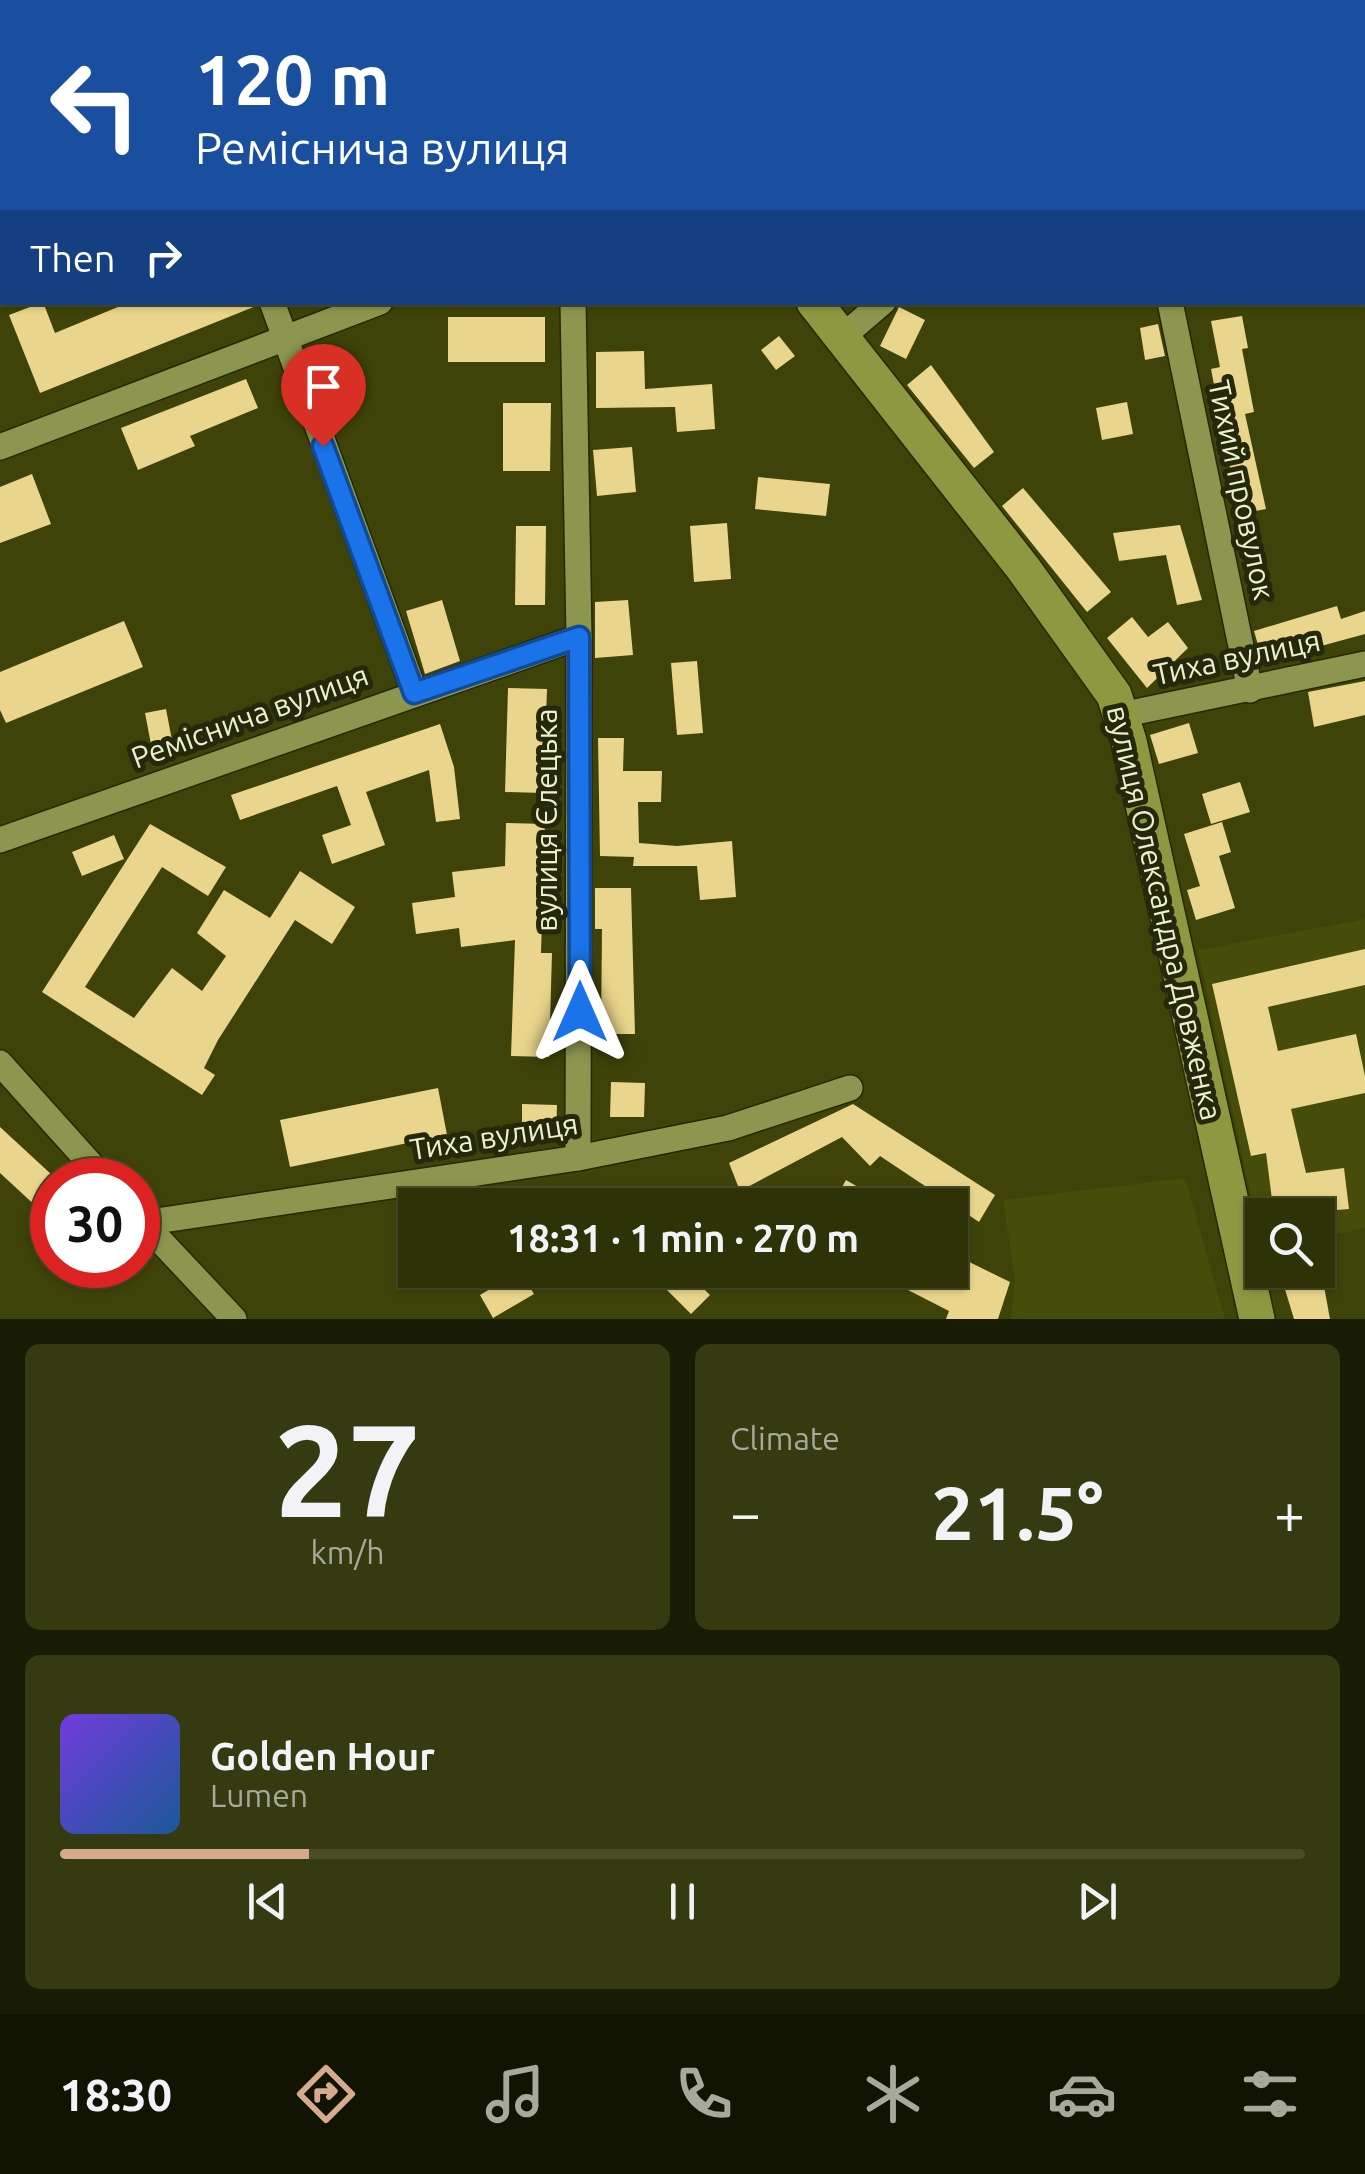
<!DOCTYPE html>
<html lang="en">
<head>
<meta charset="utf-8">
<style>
  body { margin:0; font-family:Ubuntu,sans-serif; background:#363a11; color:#f1f3f6; height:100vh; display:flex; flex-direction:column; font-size:38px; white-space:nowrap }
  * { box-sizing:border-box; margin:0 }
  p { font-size:32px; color:#a7aa9b }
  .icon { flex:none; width:55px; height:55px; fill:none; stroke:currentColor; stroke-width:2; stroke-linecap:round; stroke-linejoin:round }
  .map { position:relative; height:1319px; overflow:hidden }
  .side { display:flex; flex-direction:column; gap:25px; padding:25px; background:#191c04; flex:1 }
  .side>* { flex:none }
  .guide { position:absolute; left:0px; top:0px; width:1365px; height:305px; box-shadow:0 2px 8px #0004,0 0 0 2px #494d28; background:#1a4fa0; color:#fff; overflow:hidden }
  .tools { position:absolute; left:1245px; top:1198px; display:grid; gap:20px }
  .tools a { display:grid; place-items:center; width:90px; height:90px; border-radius:0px; background:#2e3207; box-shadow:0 2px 8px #0004,0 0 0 2px #494d28; font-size:50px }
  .speed { position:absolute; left:30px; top:1158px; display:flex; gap:20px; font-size:50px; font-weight:700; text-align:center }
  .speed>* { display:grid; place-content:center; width:130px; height:130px; border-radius:50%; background:#2e3207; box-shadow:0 2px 8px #0004,0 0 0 2px #494d28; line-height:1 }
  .speed .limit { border:15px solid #d22; background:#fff; color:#111 }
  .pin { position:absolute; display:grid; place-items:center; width:85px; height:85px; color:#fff; margin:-102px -42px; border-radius:50% 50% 50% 0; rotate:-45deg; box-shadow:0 0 10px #0007 }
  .pin .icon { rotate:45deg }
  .me { position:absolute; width:110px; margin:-55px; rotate:0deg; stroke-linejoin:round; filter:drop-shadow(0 0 8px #0008) }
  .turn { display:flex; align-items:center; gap:35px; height:210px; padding:0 30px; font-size:45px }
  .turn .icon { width:130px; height:130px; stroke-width:2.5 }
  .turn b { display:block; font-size:70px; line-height:85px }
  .then { display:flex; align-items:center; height:95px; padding:0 30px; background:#0003; gap:20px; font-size:38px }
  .big { font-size:75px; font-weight:600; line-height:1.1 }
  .side .widget { flex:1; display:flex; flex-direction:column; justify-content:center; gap:15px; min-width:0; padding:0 35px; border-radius:15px; background:#363a11 }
  .side .dial { align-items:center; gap:0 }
  .dial b { font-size:130px; line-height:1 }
  .song { display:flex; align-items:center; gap:30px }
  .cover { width:120px; height:120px; border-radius:15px; background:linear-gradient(135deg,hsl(260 70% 55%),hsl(210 70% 35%)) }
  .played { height:10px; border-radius:5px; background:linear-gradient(90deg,#d6ab8b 20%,#494d28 20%) }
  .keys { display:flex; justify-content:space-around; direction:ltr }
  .heat { display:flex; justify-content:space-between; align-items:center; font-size:55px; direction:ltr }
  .side .tiles { flex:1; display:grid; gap:25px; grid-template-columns:1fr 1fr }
  .widget:last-child { grid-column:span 2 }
  .trip { position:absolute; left:398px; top:1188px; width:570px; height:100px; border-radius:0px; background:#2e3207; box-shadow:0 2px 8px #0004,0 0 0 2px #494d28; font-weight:600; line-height:100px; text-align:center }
  .tab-bar { display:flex; height:160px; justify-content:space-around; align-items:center; background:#121403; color:#a7aa9b }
  .tab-bar .icon { width:70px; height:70px }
  .tab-bar .selected { color:#d6ab8b }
  .tab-bar b { font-size:45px; color:#f1f3f6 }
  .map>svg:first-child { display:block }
  .built { fill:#464c09 }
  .building { fill:#e9d58b }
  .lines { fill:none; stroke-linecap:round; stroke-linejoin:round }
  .minor-casing { stroke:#252802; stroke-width:28 }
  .secondary-casing { stroke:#252802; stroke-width:38 }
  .minor { stroke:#8d964e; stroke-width:25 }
  .secondary { stroke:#8e9841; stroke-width:35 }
  .route-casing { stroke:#114b97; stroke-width:25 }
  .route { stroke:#1a73e8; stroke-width:18 }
  .labels { text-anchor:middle; stroke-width:10; stroke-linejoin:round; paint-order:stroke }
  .street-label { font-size:30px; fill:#ebf1cd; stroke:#25280a }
</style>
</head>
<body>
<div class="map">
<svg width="1365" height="1319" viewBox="0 0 1365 1319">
  <rect width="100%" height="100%" fill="#3e4309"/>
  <g class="built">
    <path d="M1365,919v309l-47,11v-24h-56v33l-64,-298z"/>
    <path d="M1185,1178l40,141h-214l4,-39 -12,-80z"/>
  </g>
  <g class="building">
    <path d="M43,302l12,31 75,-31 126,4 -216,87 -31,-78z"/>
    <path d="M899,307l26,13 -19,39 -26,-13z"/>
    <path d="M1242,316l6,32 -6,1 12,63 -9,2 21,95 -27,5 -28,-145 9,-2 -9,-46z"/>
    <rect x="448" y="317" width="97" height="45"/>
    <path d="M1158,324l7,32 -20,4 -5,-32z"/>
    <path d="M779,336l16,20 -19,14 -15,-20z"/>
    <path d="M644,351l1,38 67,-5 3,45 -38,3 -2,-25 -79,1v-56z"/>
    <path d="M931,365l63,87 -20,16 -67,-83z"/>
    <path d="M246,379l12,29 -68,28 5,10 -57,24 -17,-42z"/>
    <path d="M1127,402l6,32 -31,6 -6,-32z"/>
    <path d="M503,403h48l-1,68h-47z"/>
    <path d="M632,447l4,45 -39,4 -4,-46z"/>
    <path d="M32,474l19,50 -51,19v-56z"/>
    <path d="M758,477l72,7 -4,32 -71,-7z"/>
    <path d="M1023,488l88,104 -24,20 -85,-106z"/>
    <path d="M727,523l4,56 -37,3 -4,-56z"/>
    <path d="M1180,525l22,75 -25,5 -11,-50 -47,6 -6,-28z"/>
    <path d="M516,526h30l-1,79h-30z"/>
    <path d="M442,600l18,61 -35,13 -19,-63z"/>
    <path d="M628,600l5,55 -38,3v-56z"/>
    <path d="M1337,606l4,13 24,-8v23l-102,28 -9,-31z"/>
    <path d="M1132,617l16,20 20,-15 20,26 -41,40 -40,-50z"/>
    <path d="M124,621l19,46 -137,56 -6,-13v-38z"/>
    <path d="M697,661l6,72 -26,2 -6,-72z"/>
    <path d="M1365,681v34l-51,12 -6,-35z"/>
    <path d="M508,688l39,1 -4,104 -38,-1z"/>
    <path d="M166,709l9,47 -21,4 -9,-47z"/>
    <path d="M1189,723l9,30 -39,11 -9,-29z"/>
    <path d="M440,724l14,43 6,52 -24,3 -7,-52 -63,22 19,53 -53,19 -10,-29 29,-10 -14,-39 -97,34 -9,-25z"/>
    <path d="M598,738h26l-1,33h39l-1,31h-23l1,41 38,3 55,-5 4,56 -36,3 -3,-34h-64l1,-9 -34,-1z"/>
    <path d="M1240,782l10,30 -39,12 -9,-30z"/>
    <path d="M1222,822l9,30 -12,4 16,52 -39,12 -9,-30 13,-4 -16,-52z"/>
    <path d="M506,823l39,1 -4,129h11l-3,104 -38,-1 4,-116 -54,7 -2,-19 -43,6 -4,-31 43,-6 -3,-25 53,-6z"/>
    <path d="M150,824l76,43 -18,29 -46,-29 -77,120 49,31 38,-50 30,23 24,-35 -29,-23 27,-43 46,28 30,-47 55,36 -23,37 -37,-24 -77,120 -14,28 11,7 -13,20 -160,-103z"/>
    <path d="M114,835l10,24 -42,17 -10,-24z"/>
    <path d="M595,888h36l4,146h-34l1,-105h-7z"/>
    <path d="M1365,949v36l-97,22 10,44 78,-17 9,42v17l-74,16 15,64 38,-5 5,41 -75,6 -8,-62 -15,3 -39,-172z"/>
    <path d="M611,1082l34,1 -1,34h-34z"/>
    <path d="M438,1088l9,47 -157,32 -10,-47z"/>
    <path d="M522,1104l35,1 -1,35 -34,-2z"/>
    <path d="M853,1104l142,91 -16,27 -99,-66 -10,10 -28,-29 -102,54 -11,-28z"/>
    <path d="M0,1127l52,48v46l-52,-48z"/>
    <path d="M846,1180l43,25h-57z"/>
    <path d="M955,1255l55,27 -12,37h-52l3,-8 -80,-41h81z"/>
    <path d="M647,1270h61l-11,12 13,13 -19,19z"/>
    <path d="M1290,1270h31l9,49h-36l-14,-46z"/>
    <path d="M520,1271l14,23 -41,24 -13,-23z"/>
  </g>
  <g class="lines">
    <defs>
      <g id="minor">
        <path d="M173,0l1,2"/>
        <path d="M1048,2l2,-2"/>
        <path d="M272,302l143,391"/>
        <path d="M573,302l6,335 -1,521"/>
        <path d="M1170,302l80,388"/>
        <path d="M841,338l42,-36"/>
        <path d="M0,447l380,-145"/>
        <path d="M1121,715l244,-51"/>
        <path d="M0,840l579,-203"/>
        <path d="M0,1063l105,117"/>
        <path d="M138,1217l96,102"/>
        <path d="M143,1223l435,-65 150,-30 122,-40"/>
      </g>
      <g id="secondary">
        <path d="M584,0l2,2"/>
        <path d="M814,302l209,266 91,127 15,46 128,578"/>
      </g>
    </defs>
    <use href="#minor" class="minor-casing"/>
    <use href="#secondary" class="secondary-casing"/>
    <use href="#minor" class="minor"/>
    <use href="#secondary" class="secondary"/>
  </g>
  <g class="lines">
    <defs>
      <path id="route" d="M323,446l91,247 165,-56 1,375"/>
    </defs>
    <use href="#route" class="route-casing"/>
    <use href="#route" class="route"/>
  </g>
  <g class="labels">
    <g class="street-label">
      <text transform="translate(1241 490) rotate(78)" y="10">Тихий провулок</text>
      <text transform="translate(1237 658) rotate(-12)" y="10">Тиха вулиця</text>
      <text transform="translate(250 717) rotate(-20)" y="10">Реміснича вулиця</text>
      <text transform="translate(547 820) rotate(-90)" y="10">вулиця Єлецька</text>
      <text transform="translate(1164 913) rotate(77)" y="10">вулиця Олександра Довженка</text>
      <text transform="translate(494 1137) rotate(-9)" y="10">Тиха вулиця</text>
    </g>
  </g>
</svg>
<div class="tools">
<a><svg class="icon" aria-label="search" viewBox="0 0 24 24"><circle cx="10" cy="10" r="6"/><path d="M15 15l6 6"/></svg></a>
</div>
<div class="speed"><div class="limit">30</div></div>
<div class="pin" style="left:323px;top:446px;background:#d93025"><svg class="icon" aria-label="arrive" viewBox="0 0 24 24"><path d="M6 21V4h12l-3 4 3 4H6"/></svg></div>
<svg class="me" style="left:580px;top:1012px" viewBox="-20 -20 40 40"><path d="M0-17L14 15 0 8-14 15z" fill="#1a73e8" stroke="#fff" stroke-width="4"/></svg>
<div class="trip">18:31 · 1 min · 270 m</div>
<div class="guide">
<div class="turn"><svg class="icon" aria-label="left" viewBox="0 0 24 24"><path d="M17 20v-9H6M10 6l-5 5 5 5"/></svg><div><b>120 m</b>Реміснича вулиця</div></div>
<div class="then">Then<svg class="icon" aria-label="right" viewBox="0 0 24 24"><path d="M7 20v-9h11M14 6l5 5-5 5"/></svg></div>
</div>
</div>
<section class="side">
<div class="tiles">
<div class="widget dial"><b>27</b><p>km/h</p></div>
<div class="widget"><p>Climate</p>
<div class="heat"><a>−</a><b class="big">21.5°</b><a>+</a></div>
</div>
<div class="widget">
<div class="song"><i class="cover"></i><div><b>Golden Hour</b><p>Lumen</p></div></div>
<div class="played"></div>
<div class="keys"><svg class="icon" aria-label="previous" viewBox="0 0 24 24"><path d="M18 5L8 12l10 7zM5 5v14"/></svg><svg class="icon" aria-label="pause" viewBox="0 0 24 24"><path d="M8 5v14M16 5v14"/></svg><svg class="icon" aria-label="next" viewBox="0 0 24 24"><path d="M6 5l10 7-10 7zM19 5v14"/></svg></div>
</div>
</div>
</section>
<nav class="tab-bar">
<b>18:30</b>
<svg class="icon selected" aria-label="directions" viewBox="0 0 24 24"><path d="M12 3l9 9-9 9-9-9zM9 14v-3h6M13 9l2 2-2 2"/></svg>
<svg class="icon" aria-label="music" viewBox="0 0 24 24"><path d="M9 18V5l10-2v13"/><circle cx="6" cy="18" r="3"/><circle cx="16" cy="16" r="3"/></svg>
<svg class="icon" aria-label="phone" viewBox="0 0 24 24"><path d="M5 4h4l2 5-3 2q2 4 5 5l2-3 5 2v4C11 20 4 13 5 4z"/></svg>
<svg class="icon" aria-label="climate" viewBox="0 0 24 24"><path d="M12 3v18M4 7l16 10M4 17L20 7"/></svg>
<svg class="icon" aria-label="car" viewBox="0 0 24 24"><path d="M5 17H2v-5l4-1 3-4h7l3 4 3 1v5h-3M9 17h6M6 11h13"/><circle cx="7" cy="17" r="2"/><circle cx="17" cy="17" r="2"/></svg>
<svg class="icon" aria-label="filters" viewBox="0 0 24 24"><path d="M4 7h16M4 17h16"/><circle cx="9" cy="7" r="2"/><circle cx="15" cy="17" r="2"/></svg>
</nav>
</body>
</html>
